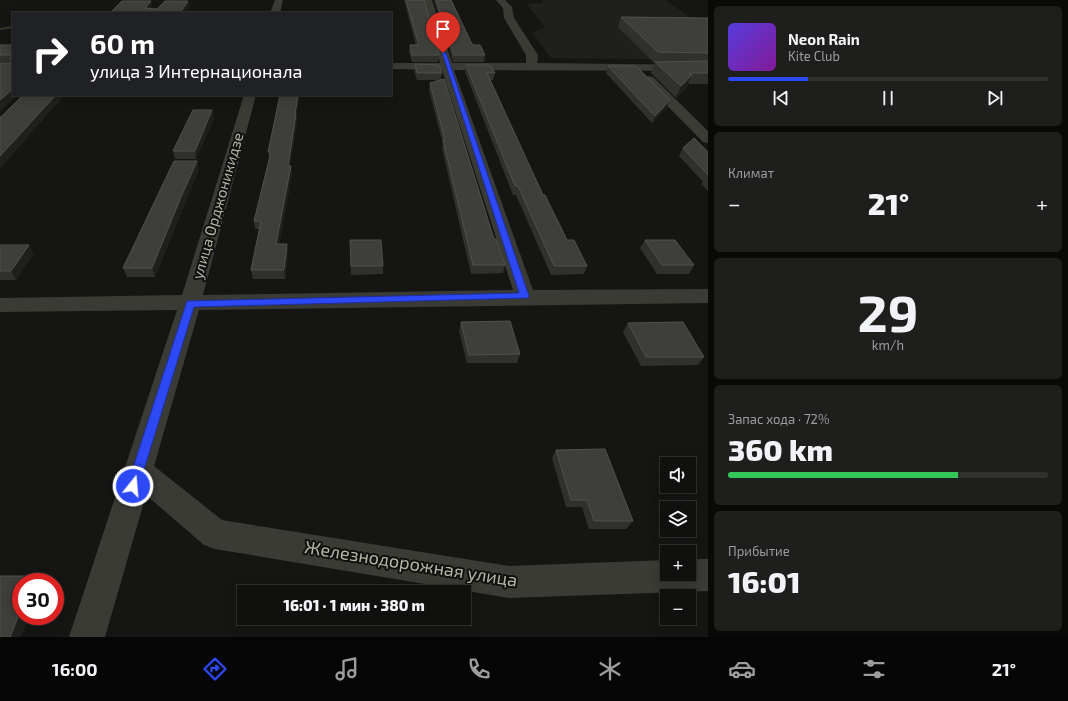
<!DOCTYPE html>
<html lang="ru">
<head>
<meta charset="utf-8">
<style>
  body { margin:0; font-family:"Exo 2",sans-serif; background:#1e1e1d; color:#f1f3f6; height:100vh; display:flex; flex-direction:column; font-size:15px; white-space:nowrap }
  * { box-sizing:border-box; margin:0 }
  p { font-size:13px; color:#9c9d9e }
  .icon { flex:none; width:22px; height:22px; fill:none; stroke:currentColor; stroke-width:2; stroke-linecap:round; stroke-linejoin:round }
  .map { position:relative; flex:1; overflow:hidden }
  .details { display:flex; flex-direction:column; gap:6px; padding:6px; background:#090908; width:360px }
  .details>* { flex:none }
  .guide { position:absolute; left:12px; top:12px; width:380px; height:84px; border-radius:0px; box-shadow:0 2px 10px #0003,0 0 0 1px #30302f; background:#202124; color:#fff; overflow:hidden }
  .controls { position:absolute; left:660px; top:457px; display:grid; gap:8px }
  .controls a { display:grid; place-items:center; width:36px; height:36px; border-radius:0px; background:#10100f; box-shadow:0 2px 10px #0003,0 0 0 1px #30302f; font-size:20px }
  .speed { position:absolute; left:12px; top:573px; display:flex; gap:8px; font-size:20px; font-weight:700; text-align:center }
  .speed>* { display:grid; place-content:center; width:52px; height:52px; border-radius:50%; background:#10100f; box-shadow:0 2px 10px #0003,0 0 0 1px #30302f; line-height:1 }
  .speed .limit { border:6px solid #d22; background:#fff; color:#111 }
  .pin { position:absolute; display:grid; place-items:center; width:34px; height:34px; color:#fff; margin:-41px -17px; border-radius:50% 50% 50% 0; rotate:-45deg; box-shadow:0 0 4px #0007 }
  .pin .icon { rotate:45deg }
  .me { position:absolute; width:44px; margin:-22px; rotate:17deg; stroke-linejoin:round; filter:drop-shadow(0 0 3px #0008) }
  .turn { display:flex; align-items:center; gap:14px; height:84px; padding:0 12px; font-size:18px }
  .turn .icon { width:52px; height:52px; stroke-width:2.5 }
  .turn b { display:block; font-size:28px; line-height:34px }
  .big { font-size:30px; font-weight:800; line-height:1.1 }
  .details .card { flex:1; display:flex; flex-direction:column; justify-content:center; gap:6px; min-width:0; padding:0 14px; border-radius:6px; background:#1e1e1d }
  .details .dial { align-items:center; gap:0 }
  .dial b { font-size:52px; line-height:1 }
  .song { display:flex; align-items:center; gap:12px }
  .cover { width:48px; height:48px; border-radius:6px; background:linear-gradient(135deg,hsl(250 70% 55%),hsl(290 70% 35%)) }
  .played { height:4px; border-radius:2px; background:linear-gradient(90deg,#2d49f5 25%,#30302f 25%) }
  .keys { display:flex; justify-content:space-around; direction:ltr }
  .heat { display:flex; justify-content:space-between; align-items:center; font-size:22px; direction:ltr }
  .charge { height:6px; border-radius:3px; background:linear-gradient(90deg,#34c759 72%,#30302f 0) }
  .trip { position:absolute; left:237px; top:585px; width:234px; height:40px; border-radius:0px; background:#10100f; box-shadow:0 2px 10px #0003,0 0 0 1px #30302f; font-weight:800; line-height:40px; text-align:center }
  .menu { display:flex; height:64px; justify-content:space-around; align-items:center; background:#060606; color:#9c9d9e }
  .menu .icon { width:28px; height:28px }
  .menu .on { color:#2d49f5 }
  .menu b { font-size:18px; color:#f1f3f6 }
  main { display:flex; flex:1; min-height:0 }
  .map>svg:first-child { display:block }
  .built { fill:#1f201d }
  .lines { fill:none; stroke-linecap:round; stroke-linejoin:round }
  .stream { fill:#3a342a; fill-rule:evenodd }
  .minor { fill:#3a3b35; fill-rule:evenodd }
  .wall { fill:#30312d }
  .shaded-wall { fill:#1f201e }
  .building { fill:#3e3f3a; stroke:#51514b }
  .route { fill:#2d49f5; stroke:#1d2f9f }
  .labels { text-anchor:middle; stroke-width:4; stroke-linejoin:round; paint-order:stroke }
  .street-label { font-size:15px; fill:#b6b4a5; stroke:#10110f }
  .near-street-label { font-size:18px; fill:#b6b4a5; stroke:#10110f }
</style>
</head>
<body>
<main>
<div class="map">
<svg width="708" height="637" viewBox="0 0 708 637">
  <rect width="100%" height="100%" fill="#151614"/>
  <path class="built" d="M542,0h124l29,21 13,39 -157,-2 -19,-26 13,-4 -18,-24 16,-1z"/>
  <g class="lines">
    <path class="stream" d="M13,26v2l-13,2v-2z"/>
    <g class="minor">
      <path d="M275,0h8l-3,13h-10z"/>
      <path d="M424,0h8l20,63h74v-8l-22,-37 -1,-10 -7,-8h9l7,7 2,11 24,37 -1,8 171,2v6l-254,-1 79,220 175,-1v14l-509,7 -45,156 68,54 287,46 158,-6v14h22v-15h19v32l-199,7 -294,-49 -11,-4 -58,-50 -41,142h-36l108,-327 -177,2v-14l182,-3 62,-200h12l-53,200 310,-5 -71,-220 -51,-1v-6h49z"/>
      <path d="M649,76l4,1 55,54v12l-5,-1 -58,-59 -2,-3z"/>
    </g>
  </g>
  <g class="wall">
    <path d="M404,0h20l15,55 -1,7h-26l-3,-11 1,-6h6z"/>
    <path d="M434,0h17l20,42 2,3 12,10 -1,7h-31z"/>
    <path d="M621,17l87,1v66h-20l-1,3 -11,11 -25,-25 4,-10h-1l-36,-36z"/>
    <path d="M0,45h13v50h4l-17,16 11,-49h-11z"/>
    <path d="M415,64l27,9 -1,6 53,160 11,26 -2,8 -32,1 -29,-126 1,-4 -14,-54 1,-7 7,-3h-20l-3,-9z"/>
    <path d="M466,65l29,8 -2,7h-3l53,115 24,45 20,26 -3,8 -33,1 -35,-80h-3l-48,-123z"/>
    <path d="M608,66l62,34 -3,7 -15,16 -46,-50z"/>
    <path d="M280,95h20l-4,20 1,6 -7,45h1l1,8 -13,70h8l1,9 -3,26h-32l-2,-9 8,-41h-4l-1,-8 15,-62 -1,-7z"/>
    <path d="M214,118l-18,41h-21l-2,-8z"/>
    <path d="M683,148l25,4v39l-7,-7 2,-2 -24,-26z"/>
    <path d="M199,169l-44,108h-28l-4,-9z"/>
    <path d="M350,240l33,26v8l-32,1z"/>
    <path d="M645,240l49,25 -5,9h-32l-17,-26z"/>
    <path d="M0,245l34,8 -18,27h-16z"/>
    <path d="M461,322l59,32 -3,9h-50l-8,-32z"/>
    <path d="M628,323l76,34 -6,8 -57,1 -18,-34z"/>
    <path d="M556,450l77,71 -7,8h-37l-7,-22h-16l-14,-49z"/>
  </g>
  <g class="shaded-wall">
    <path d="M151,1l1,6 -4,6 -3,-5z"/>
    <path d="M188,1l2,5 -5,7h-5z"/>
    <path d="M692,75l-5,12 -11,11 5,-12z"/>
    <path d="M13,89v6h4l-17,16v-11z"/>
    <path d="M56,95h8v1l-64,73v-13z"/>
    <path d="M298,95h2l-4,20 1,6 -8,53 -1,-8 7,-52z"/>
    <path d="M670,100l-3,7 -15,16 3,-7z"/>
    <path d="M212,110l2,8 -18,41 -1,-8z"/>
    <path d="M197,161l2,8 -44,108 -3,-9 29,-71z"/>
    <path d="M291,166l1,8 -14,79 -2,-9z"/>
    <path d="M287,244l1,9 -3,26 -1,-9z"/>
    <path d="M29,245l5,8 -18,27 -5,-9z"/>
    <path d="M35,576l6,6h-8z"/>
    <path d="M21,610v6h9l-9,21h-11z"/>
  </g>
  <g class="building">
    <path d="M406,0h18l15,55h-27l-2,-10h9z"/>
    <path d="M436,0h15l20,42 2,3h7l5,10h-31z"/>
    <path d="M122,1h29l-6,7 12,1 8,-8h23l-8,12h-70z"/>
    <path d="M621,17l87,1v35l-50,-1z"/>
    <path d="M0,45h13v44l-13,11v-37h11v-8h-11z"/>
    <path d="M708,61v12h-19l3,2 -11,11 -26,-24z"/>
    <path d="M415,64l24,1 3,8h-25z"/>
    <path d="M466,65h24l5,8h-8l56,122h2l22,45h7l13,26h-33l-36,-80h-3z"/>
    <path d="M608,66h28l34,34 -15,16z"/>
    <path d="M444,79l50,160h2l9,26h-32l-30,-125h2l-15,-57z"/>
    <path d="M23,95h33l-56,61v-39l2,-1z"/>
    <path d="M280,95h18l-3,19h1l-8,52h3l-15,78h11l-3,26h-33l10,-49h-7l17,-69h-3z"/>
    <path d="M193,110h19l-17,41h-22z"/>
    <path d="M694,138l14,14v23l-25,-27z"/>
    <path d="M174,161h23l-16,36 -29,71h-29z"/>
    <path d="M350,240h31l2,26h-32z"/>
    <path d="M645,240h30l19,25h-32z"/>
    <path d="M0,245h29l-18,26h-11z"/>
    <path d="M510,321l10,33 -51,1 -8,-33z"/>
    <path d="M683,322l21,35h-58l-18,-34z"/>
    <path d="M605,449l28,72h-39l-7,-21h-16l-15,-50z"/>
    <path d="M0,576h35l-2,6h-12v28l-11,27h-10z"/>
  </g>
  <path class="route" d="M442,52l4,1 83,243 -1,2 -334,9 -55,179 -2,4 -4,2 -4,-2 -2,-4 60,-185 332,-8z"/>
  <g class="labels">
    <g class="street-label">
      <text transform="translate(218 206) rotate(-74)" y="5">улица Орджоникидзе</text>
    </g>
    <g class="near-street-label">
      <text transform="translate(411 564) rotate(9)" y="6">Железнодорожная улица</text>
    </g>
  </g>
</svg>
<div class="controls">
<a><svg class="icon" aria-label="sound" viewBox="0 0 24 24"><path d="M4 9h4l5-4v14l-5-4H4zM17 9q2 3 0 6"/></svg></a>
<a><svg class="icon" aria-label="layers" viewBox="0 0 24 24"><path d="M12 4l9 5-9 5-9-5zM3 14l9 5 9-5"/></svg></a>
<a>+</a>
<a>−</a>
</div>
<div class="speed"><div class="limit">30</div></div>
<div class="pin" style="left:443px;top:53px;background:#d93025"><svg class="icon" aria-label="arrive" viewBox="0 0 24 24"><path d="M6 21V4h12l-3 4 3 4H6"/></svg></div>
<svg class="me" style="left:133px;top:486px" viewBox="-20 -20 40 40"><circle r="17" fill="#2d49f5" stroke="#fff" stroke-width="3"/><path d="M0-11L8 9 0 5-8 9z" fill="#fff"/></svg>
<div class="trip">16:01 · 1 мин · 380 m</div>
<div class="guide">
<div class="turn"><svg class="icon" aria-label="right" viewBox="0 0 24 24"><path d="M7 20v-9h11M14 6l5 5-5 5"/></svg><div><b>60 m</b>улица 3 Интернационала</div></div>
</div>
</div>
<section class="details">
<div class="card">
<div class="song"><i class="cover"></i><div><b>Neon Rain</b><p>Kite Club</p></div></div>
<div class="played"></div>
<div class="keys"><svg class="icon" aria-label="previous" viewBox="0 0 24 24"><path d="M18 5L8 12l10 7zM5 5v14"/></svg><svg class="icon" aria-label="pause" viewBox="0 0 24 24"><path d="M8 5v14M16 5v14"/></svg><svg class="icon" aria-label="next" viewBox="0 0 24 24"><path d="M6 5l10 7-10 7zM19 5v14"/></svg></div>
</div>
<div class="card"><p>Климат</p>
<div class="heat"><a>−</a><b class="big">21°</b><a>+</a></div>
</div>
<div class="card dial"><b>29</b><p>km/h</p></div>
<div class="card"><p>Запас хода · 72%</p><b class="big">360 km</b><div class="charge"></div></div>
<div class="card"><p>Прибытие</p><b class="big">16:01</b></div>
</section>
</main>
<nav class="menu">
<b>16:00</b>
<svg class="icon on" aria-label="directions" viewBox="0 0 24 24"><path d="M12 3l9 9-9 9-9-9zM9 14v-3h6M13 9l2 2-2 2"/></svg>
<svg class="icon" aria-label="music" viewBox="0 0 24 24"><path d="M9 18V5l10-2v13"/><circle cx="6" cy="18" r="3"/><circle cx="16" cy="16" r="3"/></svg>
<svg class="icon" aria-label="phone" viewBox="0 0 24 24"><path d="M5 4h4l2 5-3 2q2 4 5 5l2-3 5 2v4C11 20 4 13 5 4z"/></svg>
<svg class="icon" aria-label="climate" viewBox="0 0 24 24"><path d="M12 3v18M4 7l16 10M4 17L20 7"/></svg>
<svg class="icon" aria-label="car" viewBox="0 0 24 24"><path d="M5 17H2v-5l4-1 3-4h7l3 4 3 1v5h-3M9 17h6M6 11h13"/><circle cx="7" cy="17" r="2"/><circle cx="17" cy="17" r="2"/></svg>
<svg class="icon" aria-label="filters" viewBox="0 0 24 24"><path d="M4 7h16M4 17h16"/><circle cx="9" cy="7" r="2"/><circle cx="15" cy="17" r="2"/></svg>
<b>21°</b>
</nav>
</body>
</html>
